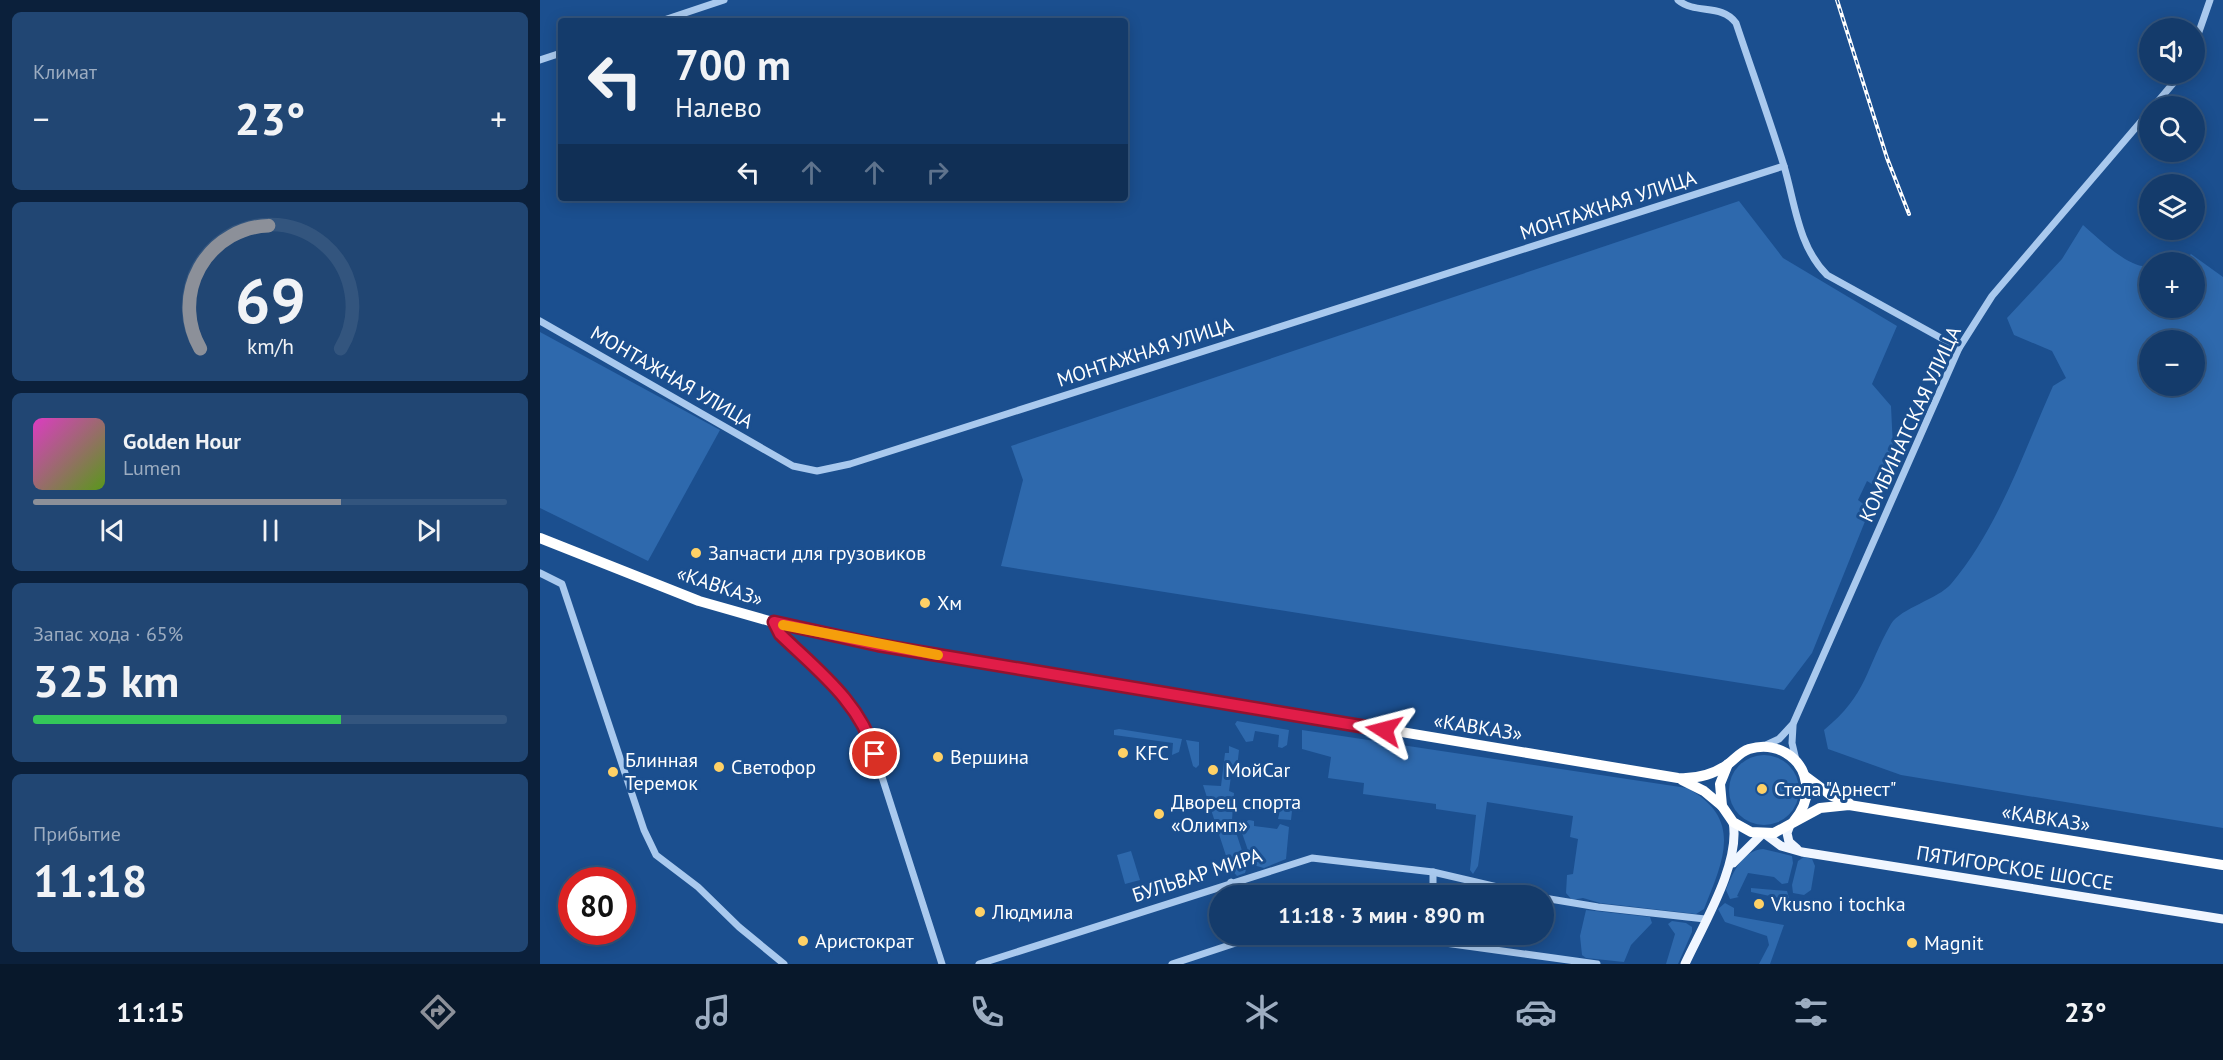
<!DOCTYPE html>
<html lang="ru">
<head>
<meta charset="utf-8">
<style>
  body { margin:0; font-family:"PT Sans",sans-serif; background:#214673; color:#f1f3f6; height:100vh; display:flex; flex-direction:column; font-size:22px; white-space:nowrap }
  * { box-sizing:border-box; margin:0 }
  p { font-size:20px; color:#9dadc1 }
  .icon { flex:none; width:33px; height:33px; fill:none; stroke:currentColor; stroke-width:2; stroke-linecap:round; stroke-linejoin:round }
  .map { position:relative; flex:1; overflow:hidden }
  .sheet { display:flex; flex-direction:column; gap:12px; padding:12px; background:#0b203b; width:540px }
  .sheet>* { flex:none }
  .guide { position:absolute; left:18px; top:18px; width:570px; height:183px; border-radius:6px; box-shadow:0 3px 15px #0003,0 0 0 2px #33557e; background:#143b6b; color:#f1f3f6; overflow:hidden }
  .controls { position:absolute; left:1599px; top:18px; display:grid; gap:12px }
  .controls a { display:grid; place-items:center; width:66px; height:66px; border-radius:50%; background:#143b6b; box-shadow:0 3px 15px #0003,0 0 0 2px #33557e; font-size:30px }
  .speed { position:absolute; left:18px; top:867px; display:flex; gap:12px; font-size:30px; font-weight:700; text-align:center }
  .speed>* { display:grid; place-content:center; width:78px; height:78px; border-radius:50%; background:#143b6b; box-shadow:0 3px 15px #0003,0 0 0 2px #33557e; line-height:1 }
  .speed .limit { border:9px solid #d22; background:#fff; color:#111 }
  .pin { position:absolute; display:grid; place-items:center; width:51px; height:51px; color:#fff; margin:-26px; border:3px solid #fff; border-radius:50%; box-shadow:0 2px 6px #0007 }
  .me { position:absolute; width:66px; margin:-33px; rotate:279deg; stroke-linejoin:round; filter:drop-shadow(0 0 4px #0008) }
  .turn { display:flex; align-items:center; gap:21px; height:126px; padding:0 18px; font-size:27px }
  .turn .icon { width:78px; height:78px; stroke-width:2.5 }
  .turn b { display:block; font-size:42px; line-height:51px }
  .lanes { display:flex; align-items:center; height:57px; padding:0 18px; background:#0003; justify-content:center; gap:30px; direction:ltr }
  .lanes .off { opacity:.35 }
  .big { font-size:45px; font-weight:700; line-height:1.1 }
  .sheet .card { flex:1; display:flex; flex-direction:column; justify-content:center; gap:9px; min-width:0; padding:0 21px; border-radius:9px; background:#214673 }
  .sheet .dial { align-items:center; gap:0 }
  .dial svg { height:156px; overflow:visible; fill:none; stroke:#33557e; stroke-width:7; stroke-linecap:round; text-anchor:middle }
  .dial text { fill:#f1f3f6; stroke:none }
  .song { display:flex; align-items:center; gap:18px }
  .cover { width:72px; height:72px; border-radius:9px; background:linear-gradient(135deg,hsl(310 70% 55%),hsl(90 70% 35%)) }
  .played { height:6px; border-radius:3px; background:linear-gradient(90deg,#8c9099 65%,#33557e 65%) }
  .keys { display:flex; justify-content:space-around; direction:ltr }
  .heat { display:flex; justify-content:space-between; align-items:center; font-size:33px; direction:ltr }
  .charge { height:9px; border-radius:4px; background:linear-gradient(90deg,#34c759 65%,#33557e 0) }
  .trip { position:absolute; left:669px; top:885px; width:345px; height:60px; border-radius:30px; background:#143b6b; box-shadow:0 3px 15px #0003,0 0 0 2px #33557e; font-weight:700; line-height:60px; text-align:center }
  .tabs { display:flex; height:96px; justify-content:space-around; align-items:center; background:#08182b; color:#9dadc1 }
  .tabs .icon { width:42px; height:42px }
  .tabs .selected { color:#8c9099 }
  .tabs b { font-size:27px; color:#f1f3f6 }
  main { display:flex; flex:1; min-height:0 }
  .map>svg:first-child { display:block }
  .green { fill:#2e69ad; fill-rule:evenodd }
  .lines { fill:none; stroke-linecap:round; stroke-linejoin:round }
  .minor { stroke:#a9c9ee; stroke-width:7 }
  .major { stroke:#f0f6ff; stroke-width:9 }
  .highway { stroke:#fff; stroke-width:10 }
  .rail-casing { stroke:#fff; stroke-width:4 }
  .rail { stroke:#1b4f8f; stroke-width:1.5; stroke-dasharray:4.5; stroke-linecap:butt }
  .route-casing { stroke:#92132f; stroke-width:15 }
  .route { stroke:#e11d48; stroke-width:10 }
  .slow { stroke:#f59e0b; stroke-width:10 }
  .poi-dot { fill:#ffd166; stroke:#1b4f8f; stroke-width:2 }
  .labels { text-anchor:middle; stroke-width:6; stroke-linejoin:round; paint-order:stroke }
  .street-label { font-size:20px; fill:#fff; stroke:#1b4f8f }
  .poi-label { font-size:20px; fill:#fff; stroke:#1b4f8f; text-anchor:start }
</style>
</head>
<body>
<main>
<section class="sheet">
<div class="card"><p>Климат</p>
<div class="heat"><a>−</a><b class="big">23°</b><a>+</a></div>
</div>
<div class="card dial"><svg viewBox="0 0 100 80">
<path d="M14 69A42 42 0 1 1 86 69"/>
<path d="M14 69A42 42 0 0 1 49 6" stroke="#8c9099"/>
<text x="50" y="56" font-size="32" font-weight="700">69</text>
<text x="50" y="72" font-size="11">km/h</text>
</svg></div>
<div class="card">
<div class="song"><i class="cover"></i><div><b>Golden Hour</b><p>Lumen</p></div></div>
<div class="played"></div>
<div class="keys"><svg class="icon" aria-label="previous" viewBox="0 0 24 24"><path d="M18 5L8 12l10 7zM5 5v14"/></svg><svg class="icon" aria-label="pause" viewBox="0 0 24 24"><path d="M8 5v14M16 5v14"/></svg><svg class="icon" aria-label="next" viewBox="0 0 24 24"><path d="M6 5l10 7-10 7zM19 5v14"/></svg></div>
</div>
<div class="card"><p>Запас хода · 65%</p><b class="big">325 km</b><div class="charge"></div></div>
<div class="card"><p>Прибытие</p><b class="big">11:18</b></div>
</section>
<div class="map">
<svg width="1683" height="964" viewBox="0 0 1683 964">
  <rect width="100%" height="100%" fill="#1b4f8f"/>
  <g class="green">
    <path d="M1199,201l44,57 114,68 -25,58 19,22 2,42 -18,38 -8,-5 -9,19 12,9 -58,144 -28,37 -783,-124 22,-86 -12,-34z"/>
    <path d="M1543,225c14,12 47,45 66,41l1,42h44v-46h-27l19,-3 5,-5 32,23v551l-322,-53 -73,-26 -4,-19c44,-36 41,-61 67,-106 10,-16 47,-25 60,-40 48,-57 72,-131 102,-198l13,-8 -14,-27 -38,-16 -7,-17 55,-59zM1610,340h44v46h-44z"/>
    <path d="M0,332l180,98 -72,131 -108,-53z"/>
    <path d="M697,721l52,9 -2,15 -5,3 -4,-1 1,-12 -24,-4 -2,10 -7,1 -11,-18z"/>
    <path d="M579,729l63,10 -3,13 -7,3 1,-12 -59,-8v-5z"/>
    <path d="M762,730l385,58c57,31 36,73 17,121l-8,5 -96,-11 -17,-5 -11,2 -6,-7 1,-18 6,-1 5,-35 -8,-2 3,-21 -86,-14 -9,64 -5,8 -3,-4 6,-55 -40,-6v-5l-73,-10 1,-11 -36,-5 3,-21 -29,-8z"/>
    <path d="M646,740l13,2v23l-3,3 -3,-2z"/>
    <path d="M689,746l10,4 -2,18h-5l-3,23 5,2 -2,27 15,46 -2,7 -8,3 -7,-8 -27,-83 18,1 4,-33h4z"/>
    <circle cx="1224" cy="790" r="35"/>
    <path d="M736,799l17,3 -2,18 -13,-1 2,-9 -6,-2z"/>
    <path d="M709,820l5,1v5l23,3 3,-5 9,3 -3,32 -22,9 -11,-3 -12,-35 2,-7z"/>
    <path d="M1223,849l29,7 1,7 -5,20 -6,1 -8,-7 -26,-4 -11,23 2,1 -9,2 -4,-9c7,-18 16,-39 37,-41z"/>
    <path d="M591,851l9,29 -15,4 -8,-29z"/>
    <path d="M1264,857l8,2 3,7 -4,24 -7,5 -11,-2 -1,-8 6,-24z"/>
    <path d="M1211,888l36,3 2,7 -3,11 -7,-11 -28,-6z"/>
    <path d="M1185,903l9,5v8l50,9 -14,39h-11l10,-19 -2,-9 -42,-14 -7,-13z"/>
    <path d="M1046,910l64,7 2,6 -21,22 -7,17 -38,-4 -4,-3 -2,-19z"/>
    <path d="M1132,921l14,2 6,4v5l-14,32h-12l9,-30 -7,-10z"/>
  </g>
  <g class="lines">
    <g class="minor">
      <path d="M1138,0c18,15 43,3 58,23 16,48 33,95 48,143 11,37 14,80 43,109l132,73"/>
      <path d="M121,21l63,-21"/>
      <path d="M1654,46l16,-46"/>
      <path d="M0,60l21,-7"/>
      <path d="M1614,106l27,-32"/>
      <path d="M0,321l253,145 24,5 33,-7 934,-298"/>
      <path d="M0,573l22,11 82,246 12,25 42,32 41,40 45,37"/>
      <path d="M234,622l5,12 64,62 22,28 77,240"/>
      <path d="M1253,726l-1,17 4,17"/>
      <path d="M1226,745l13,-6 14,-15 166,-376 33,-52 158,-185"/>
      <path d="M893,872v24"/>
      <path d="M691,882l4,14"/>
      <path d="M1004,898l54,9 107,12"/>
      <path d="M840,934l217,30"/>
      <path d="M439,964l333,-106 121,14 103,24"/>
      <path d="M632,964l91,-30"/>
    </g>
    <g class="major">
      <path d="M1250,825l-3,8 2,9 8,7"/>
      <path d="M1225,834l16,12 21,6 421,67"/>
      <path d="M1193,863l29,-29"/>
      <path d="M1145,964c18,-39 56,-101 48,-142"/>
    </g>
    <g class="highway">
      <path d="M0,538l159,63 95,27 84,17 800,133c17,1 34,-3 49,-13 8,-6 13,-13 22,-16 26,-8 53,7 57,34 3,15 -3,27 -12,38"/>
      <path d="M1188,764l-8,20 2,22 11,16 18,10 23,1 46,-25 29,-3 374,60"/>
      <path d="M1265,776l27,20 17,7"/>
      <path d="M1142,780l22,11 18,15"/>
    </g>
    <defs>
      <path id="rail" d="M1297,0l50,158 22,56"/>
    </defs>
    <use href="#rail" class="rail-casing"/>
    <use href="#rail" class="rail"/>
  </g>
  <g class="lines">
    <defs>
      <path id="route" d="M335,754c-15,-52 -58,-84 -95,-120l-6,-12 104,23 506,85"/>
    </defs>
    <use href="#route" class="route-casing"/>
    <use href="#route" class="route"/>
    <path class="slow" d="M243,625l155,30"/>
  </g>
  <g class="poi-dot">
    <circle cx="156" cy="553" r="6"/>
    <circle cx="385" cy="603" r="6"/>
    <circle cx="583" cy="753" r="6"/>
    <circle cx="398" cy="757" r="6"/>
    <circle cx="179" cy="767" r="6"/>
    <circle cx="673" cy="770" r="6"/>
    <circle cx="73" cy="772" r="6"/>
    <circle cx="1222" cy="789" r="6"/>
    <circle cx="619" cy="814" r="6"/>
    <circle cx="1219" cy="904" r="6"/>
    <circle cx="440" cy="912" r="6"/>
    <circle cx="263" cy="941" r="6"/>
    <circle cx="1372" cy="943" r="6"/>
  </g>
  <g class="labels">
    <g class="street-label">
      <text transform="translate(1068 205) rotate(-18)" y="7">МОНТАЖНАЯ УЛИЦА</text>
      <text transform="translate(605 352) rotate(-18)" y="7">МОНТАЖНАЯ УЛИЦА</text>
      <text transform="translate(132 377) rotate(30)" y="7">МОНТАЖНАЯ УЛИЦА</text>
      <text transform="translate(1370 424) rotate(-65)" y="7">КОМБИНАТСКАЯ УЛИЦА</text>
      <text transform="translate(180 586) rotate(18)" y="7">«КАВКАЗ»</text>
      <text transform="translate(938 727) rotate(9)" y="7">«КАВКАЗ»</text>
      <text transform="translate(1506 818) rotate(9)" y="7">«КАВКАЗ»</text>
      <text transform="translate(1475 868) rotate(9)" y="7">ПЯТИГОРСКОЕ ШОССЕ</text>
      <text transform="translate(657 875) rotate(-18)" y="7">БУЛЬВАР МИРА</text>
    </g>
    <g class="poi-label">
      <text x="168" y="560">Запчасти для грузовиков</text>
      <text x="397" y="610">Хм</text>
      <text x="595" y="760">KFC</text>
      <text x="410" y="764">Вершина</text>
      <text x="85" y="767">Блинная<tspan x="85" dy="23">Теремок</tspan></text>
      <text x="191" y="774">Светофор</text>
      <text x="685" y="777">МойCar</text>
      <text x="1234" y="796">Стела "Арнест"</text>
      <text x="631" y="809">Дворец спорта<tspan x="631" dy="23">«Олимп»</tspan></text>
      <text x="1231" y="911">Vkusno i tochka</text>
      <text x="452" y="919">Людмила</text>
      <text x="275" y="948">Аристократ</text>
      <text x="1384" y="950">Magnit</text>
    </g>
  </g>
</svg>
<div class="controls">
<a><svg class="icon" aria-label="sound" viewBox="0 0 24 24"><path d="M4 9h4l5-4v14l-5-4H4zM17 9q2 3 0 6"/></svg></a>
<a><svg class="icon" aria-label="search" viewBox="0 0 24 24"><circle cx="10" cy="10" r="6"/><path d="M15 15l6 6"/></svg></a>
<a><svg class="icon" aria-label="layers" viewBox="0 0 24 24"><path d="M12 4l9 5-9 5-9-5zM3 14l9 5 9-5"/></svg></a>
<a>+</a>
<a>−</a>
</div>
<div class="speed"><div class="limit">80</div></div>
<div class="pin" style="left:335px;top:754px;background:#d93025"><svg class="icon" aria-label="arrive" viewBox="0 0 24 24"><path d="M6 21V4h12l-3 4 3 4H6"/></svg></div>
<svg class="me" style="left:844px;top:730px" viewBox="-20 -20 40 40"><path d="M0-17L14 15 0 8-14 15z" fill="#e11d48" stroke="#fff" stroke-width="4"/></svg>
<div class="trip">11:18 · 3 мин · 890 m</div>
<div class="guide">
<div class="turn"><svg class="icon" aria-label="left" viewBox="0 0 24 24"><path d="M17 20v-9H6M10 6l-5 5 5 5"/></svg><div><b>700 m</b>Налево</div></div>
<div class="lanes"><svg class="icon" aria-label="left" viewBox="0 0 24 24"><path d="M17 20v-9H6M10 6l-5 5 5 5"/></svg><svg class="icon off" aria-label="ahead" viewBox="0 0 24 24"><path d="M12 20V5M6 11l6-6 6 6"/></svg><svg class="icon off" aria-label="ahead" viewBox="0 0 24 24"><path d="M12 20V5M6 11l6-6 6 6"/></svg><svg class="icon off" aria-label="right" viewBox="0 0 24 24"><path d="M7 20v-9h11M14 6l5 5-5 5"/></svg></div>
</div>
</div>
</main>
<nav class="tabs">
<b>11:15</b>
<svg class="icon selected" aria-label="directions" viewBox="0 0 24 24"><path d="M12 3l9 9-9 9-9-9zM9 14v-3h6M13 9l2 2-2 2"/></svg>
<svg class="icon" aria-label="music" viewBox="0 0 24 24"><path d="M9 18V5l10-2v13"/><circle cx="6" cy="18" r="3"/><circle cx="16" cy="16" r="3"/></svg>
<svg class="icon" aria-label="phone" viewBox="0 0 24 24"><path d="M5 4h4l2 5-3 2q2 4 5 5l2-3 5 2v4C11 20 4 13 5 4z"/></svg>
<svg class="icon" aria-label="climate" viewBox="0 0 24 24"><path d="M12 3v18M4 7l16 10M4 17L20 7"/></svg>
<svg class="icon" aria-label="car" viewBox="0 0 24 24"><path d="M5 17H2v-5l4-1 3-4h7l3 4 3 1v5h-3M9 17h6M6 11h13"/><circle cx="7" cy="17" r="2"/><circle cx="17" cy="17" r="2"/></svg>
<svg class="icon" aria-label="filters" viewBox="0 0 24 24"><path d="M4 7h16M4 17h16"/><circle cx="9" cy="7" r="2"/><circle cx="15" cy="17" r="2"/></svg>
<b>23°</b>
</nav>
</body>
</html>
